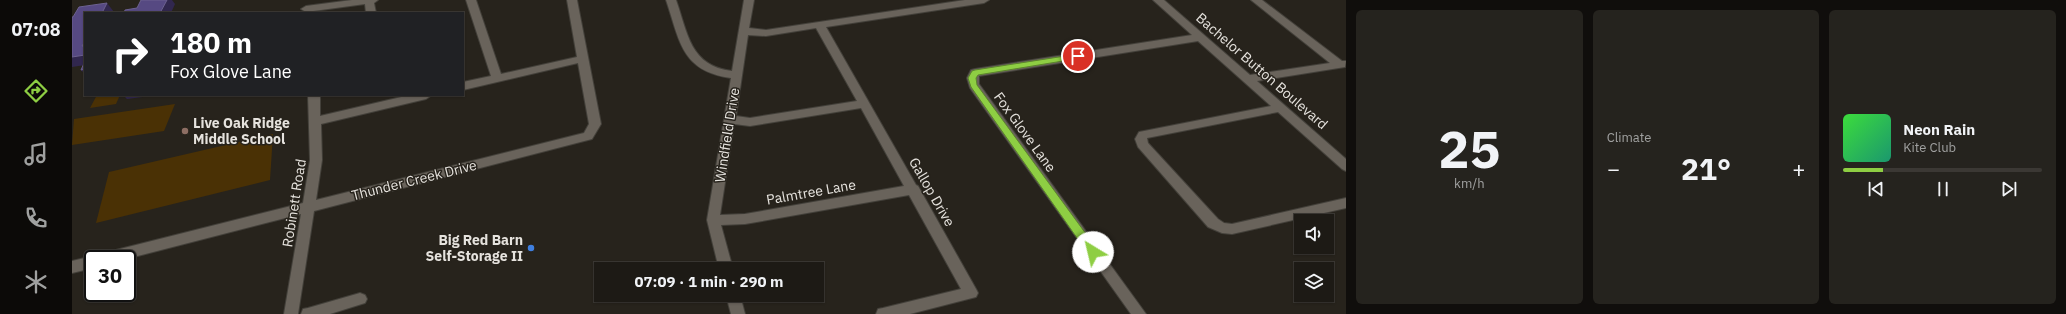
<!DOCTYPE html>
<html lang="en">
<head>
<meta charset="utf-8">
<style>
  body { margin:0; font-family:"IBM Plex Sans",sans-serif; background:#25231e; color:#f1f3f6; height:100vh; display:flex; flex-direction:column; font-size:15px; white-space:nowrap }
  * { box-sizing:border-box; margin:0 }
  p { font-size:13px; color:#a0a1a0 }
  .icon { flex:none; width:22px; height:22px; fill:none; stroke:currentColor; stroke-width:2; stroke-linecap:round; stroke-linejoin:round }
  .map { position:relative; flex:1; overflow:hidden }
  .panel { display:flex; flex-direction:column; gap:10px; padding:10px; background:#100e0c; width:720px }
  .panel>* { flex:none }
  .guide { position:absolute; left:12px; top:12px; width:380px; height:84px; border-radius:0px; box-shadow:0 1px 3px #0004,0 0 0 1px #3b3834; background:#202124; color:#fff; overflow:hidden }
  .buttons { position:absolute; left:1222px; top:214px; display:grid; gap:8px }
  .buttons a { display:grid; place-items:center; width:40px; height:40px; border-radius:0px; background:#1d1a15; box-shadow:0 1px 3px #0004,0 0 0 1px #3b3834; font-size:20px }
  .speed { position:absolute; left:12px; top:250px; display:flex; gap:8px; font-size:20px; font-weight:700; text-align:center }
  .speed>* { display:grid; place-content:center; width:52px; height:52px; border-radius:50%; background:#1d1a15; box-shadow:0 1px 3px #0004,0 0 0 1px #3b3834; line-height:1 }
  .speed .limit { border:2px solid #111; border-radius:6px; background:#fff; color:#111 }
  .pin { position:absolute; display:grid; place-items:center; width:34px; height:34px; color:#fff; margin:-17px; border:2px solid #fff; border-radius:50%; box-shadow:0 1px 4px #0007 }
  .me { position:absolute; width:44px; margin:-22px; rotate:324deg; stroke-linejoin:round; filter:drop-shadow(0 0 3px #0008) }
  .turn { display:flex; align-items:center; gap:14px; height:84px; padding:0 20px; font-size:18px }
  .turn .icon { width:52px; height:52px; stroke-width:2.5 }
  .turn b { display:block; font-size:28px; line-height:34px }
  .big { font-size:30px; font-weight:700; line-height:1.1 }
  .panel .card { flex:1; display:flex; flex-direction:column; justify-content:center; gap:6px; min-width:0; padding:0 14px; border-radius:6px; background:#25231e }
  .panel .dial { align-items:center; gap:0 }
  .dial b { font-size:52px; line-height:1 }
  .song { display:flex; align-items:center; gap:12px }
  .cover { width:48px; height:48px; border-radius:6px; background:linear-gradient(135deg,hsl(120 70% 55%),hsl(160 70% 35%)) }
  .played { height:4px; border-radius:2px; background:linear-gradient(90deg,#8ece43 20%,#3b3834 20%) }
  .keys { display:flex; justify-content:space-around; direction:ltr }
  .heat { display:flex; justify-content:space-between; align-items:center; font-size:22px; direction:ltr }
  .panel .tiles { flex:1; display:grid; gap:10px; grid-template-columns:repeat(3,1fr) }
  .trip { position:absolute; left:522px; top:262px; width:230px; height:40px; border-radius:0px; background:#1d1a15; box-shadow:0 1px 3px #0004,0 0 0 1px #3b3834; font-weight:700; line-height:40px; text-align:center }
  main { display:flex; flex:1; min-height:0 }
  .tab-bar { display:flex; flex-direction:column; width:72px; justify-content:space-around; align-items:center; background:#0c0a08; color:#a0a1a0 }
  .tab-bar .icon { width:28px; height:28px }
  .tab-bar .active { color:#8ece43 }
  .tab-bar b { font-size:18px; color:#f1f3f6 }
  .map>svg:first-child { display:block }
  .green { fill:#4a3105 }
  .lines { fill:none; stroke-linecap:round; stroke-linejoin:round }
  .minor-casing { stroke:#43403a; stroke-width:2 }
  .minor { fill:#69635b; fill-rule:evenodd }
  .shaded-wall { fill:#31274e }
  .building { fill:#564982; stroke:#6c6190 }
  .route { fill:#8ece43; stroke:#5c862c }
  .education-dot { fill:#8d6e63; stroke:#27231c; stroke-width:1.5 }
  .shop-dot { fill:#3f7fe0; stroke:#27231c; stroke-width:1.5 }
  .labels { text-anchor:middle; stroke-width:3; stroke-linejoin:round; paint-order:stroke }
  .street-label { font-size:14px; fill:#e6e3de; stroke:#27231c }
  .poi-label { font-size:14px; font-weight:bold; fill:#e6e3de; stroke:#27231c; text-anchor:start }
</style>
</head>
<body>
<main>
<nav class="tab-bar">
<b>07:08</b>
<svg class="icon active" aria-label="directions" viewBox="0 0 24 24"><path d="M12 3l9 9-9 9-9-9zM9 14v-3h6M13 9l2 2-2 2"/></svg>
<svg class="icon" aria-label="music" viewBox="0 0 24 24"><path d="M9 18V5l10-2v13"/><circle cx="6" cy="18" r="3"/><circle cx="16" cy="16" r="3"/></svg>
<svg class="icon" aria-label="phone" viewBox="0 0 24 24"><path d="M5 4h4l2 5-3 2q2 4 5 5l2-3 5 2v4C11 20 4 13 5 4z"/></svg>
<svg class="icon" aria-label="climate" viewBox="0 0 24 24"><path d="M12 3v18M4 7l16 10M4 17L20 7"/></svg>
</nav>
<div class="map">
<svg width="1274" height="314" viewBox="0 0 1274 314">
  <rect width="100%" height="100%" fill="#27231c"/>
  <g class="green">
    <path d="M25,95h23l-4,9 -26,4z"/>
    <path d="M103,104l-11,27 -92,14 2,-26z"/>
    <path d="M201,134l-3,46 -174,43 13,-51z"/>
  </g>
  <g class="lines">
    <defs>
      <g id="minor">
        <path d="M280,0h26l-4,3 2,10h-10l-1,-9 -59,8 -5,-3 5,-3z"/>
        <path d="M394,0h10l25,74 76,-17 -10,-57h10l24,124 -9,15 -278,72 -16,103h-14l17,-100 -175,45h-33v9l-21,5v-12l21,-5 5,2 1,-3 5,-2 199,-50 7,-43 -2,-65h12v21l90,-21h22l-6,4 -105,25 1,36 -6,40 268,-67 5,-9 -11,-61 -115,27v-8l28,-6z"/>
        <path d="M594,0h10c12,34 14,66 56,71l12,-71h10l-5,28 17,2 199,-30h24l-5,3 -158,24 90,158 2,1 58,103 2,4 -2,4 -66,17h-34l2,-5 5,-1 78,-19 -52,-94 -164,29 -24,1 12,44h-14l-12,-49 24,-142c-50,-7 -51,-37 -65,-78zM744,28l41,73 -107,17 -14,-2 12,-81 18,1zM789,108l43,78 -159,28 -25,1 14,-91 16,2z"/>
        <path d="M1081,0h11l86,75 80,-12 -79,-63h11l80,61h4l-1,6 -88,14 89,78v12l-4,-2 -64,-57 -131,26 1,5 70,76 6,4 8,1 114,-26v10l-114,26 -10,-1 -14,-6 -70,-80 -3,-8 4,-7 132,-26 -73,-65 -219,35v8l167,230h-15l-161,-226 -3,-10 4,-8 4,-1 217,-34z"/>
        <path d="M288,293l5,2 2,4 -2,4 -35,11h-29l2,-5 5,-1z"/>
        <path d="M654,295h14l5,19h-14z"/>
      </g>
    </defs>
    <use href="#minor" class="minor-casing"/>
    <use href="#minor" class="minor"/>
  </g>
  <g class="shaded-wall">
    <path d="M95,0h5l3,4 -4,9h-11z"/>
    <path d="M35,3l7,9v1h-12z"/>
    <path d="M13,55v10l-13,2v-10z"/>
    <path d="M13,69v5l-4,-4z"/>
    <path d="M51,95h35l-31,4z"/>
  </g>
  <g class="building">
    <path d="M69,0h26l-7,13h-36l1,-3 12,-2z"/>
    <path d="M35,3l-5,10h-17v28l-3,5h3v9l-13,2v-40h1l6,-10z"/>
    <path d="M13,61v8l-4,1z"/>
  </g>
  <path class="route" d="M1006,54l3,1v3l-103,17 -2,3 1,7 120,164 1,3 -5,4 -4,-1 -118,-168 -3,-9 4,-7 3,-1z"/>
  <circle class="education-dot" cx="113" cy="131" r="4"/>
  <circle class="shop-dot" cx="459" cy="248" r="4"/>
  <g class="labels">
    <g class="street-label">
      <text transform="translate(1190 71) rotate(41)" y="5">Bachelor Button Boulevard</text>
      <text transform="translate(953 132) rotate(54)" y="5">Fox Glove Lane</text>
      <text transform="translate(655 135) rotate(-81)" y="5">Windfield Drive</text>
      <text transform="translate(342 180) rotate(-14)" y="5">Thunder Creek Drive</text>
      <text transform="translate(739 192) rotate(-10)" y="5">Palmtree Lane</text>
      <text transform="translate(860 192) rotate(60)" y="5">Gallop Drive</text>
      <text transform="translate(222 203) rotate(-81)" y="5">Robinett Road</text>
    </g>
    <g class="poi-label">
      <text x="121" y="128">Live Oak Ridge<tspan x="121" dy="16">Middle School</tspan></text>
      <text x="451" y="245" text-anchor="end">Big Red Barn<tspan x="451" dy="16">Self-Storage II</tspan></text>
    </g>
  </g>
</svg>
<div class="buttons">
<a><svg class="icon" aria-label="sound" viewBox="0 0 24 24"><path d="M4 9h4l5-4v14l-5-4H4zM17 9q2 3 0 6"/></svg></a>
<a><svg class="icon" aria-label="layers" viewBox="0 0 24 24"><path d="M12 4l9 5-9 5-9-5zM3 14l9 5 9-5"/></svg></a>
</div>
<div class="speed"><div class="limit">30</div></div>
<div class="pin" style="left:1006px;top:56px;background:#d93025"><svg class="icon" aria-label="arrive" viewBox="0 0 24 24"><path d="M6 21V4h12l-3 4 3 4H6"/></svg></div>
<svg class="me" style="left:1021px;top:252px" viewBox="-20 -20 40 40"><circle r="19" fill="#fff"/><path d="M0-13L10 11 0 6-10 11z" fill="#8ece43"/></svg>
<div class="trip">07:09 · 1 min · 290 m</div>
<div class="guide">
<div class="turn"><svg class="icon" aria-label="right" viewBox="0 0 24 24"><path d="M7 20v-9h11M14 6l5 5-5 5"/></svg><div><b>180 m</b>Fox Glove Lane</div></div>
</div>
</div>
<section class="panel">
<div class="tiles">
<div class="card dial"><b>25</b><p>km/h</p></div>
<div class="card"><p>Climate</p>
<div class="heat"><a>−</a><b class="big">21°</b><a>+</a></div>
</div>
<div class="card">
<div class="song"><i class="cover"></i><div><b>Neon Rain</b><p>Kite Club</p></div></div>
<div class="played"></div>
<div class="keys"><svg class="icon" aria-label="previous" viewBox="0 0 24 24"><path d="M18 5L8 12l10 7zM5 5v14"/></svg><svg class="icon" aria-label="pause" viewBox="0 0 24 24"><path d="M8 5v14M16 5v14"/></svg><svg class="icon" aria-label="next" viewBox="0 0 24 24"><path d="M6 5l10 7-10 7zM19 5v14"/></svg></div>
</div>
</div>
</section>
</main>
</body>
</html>
